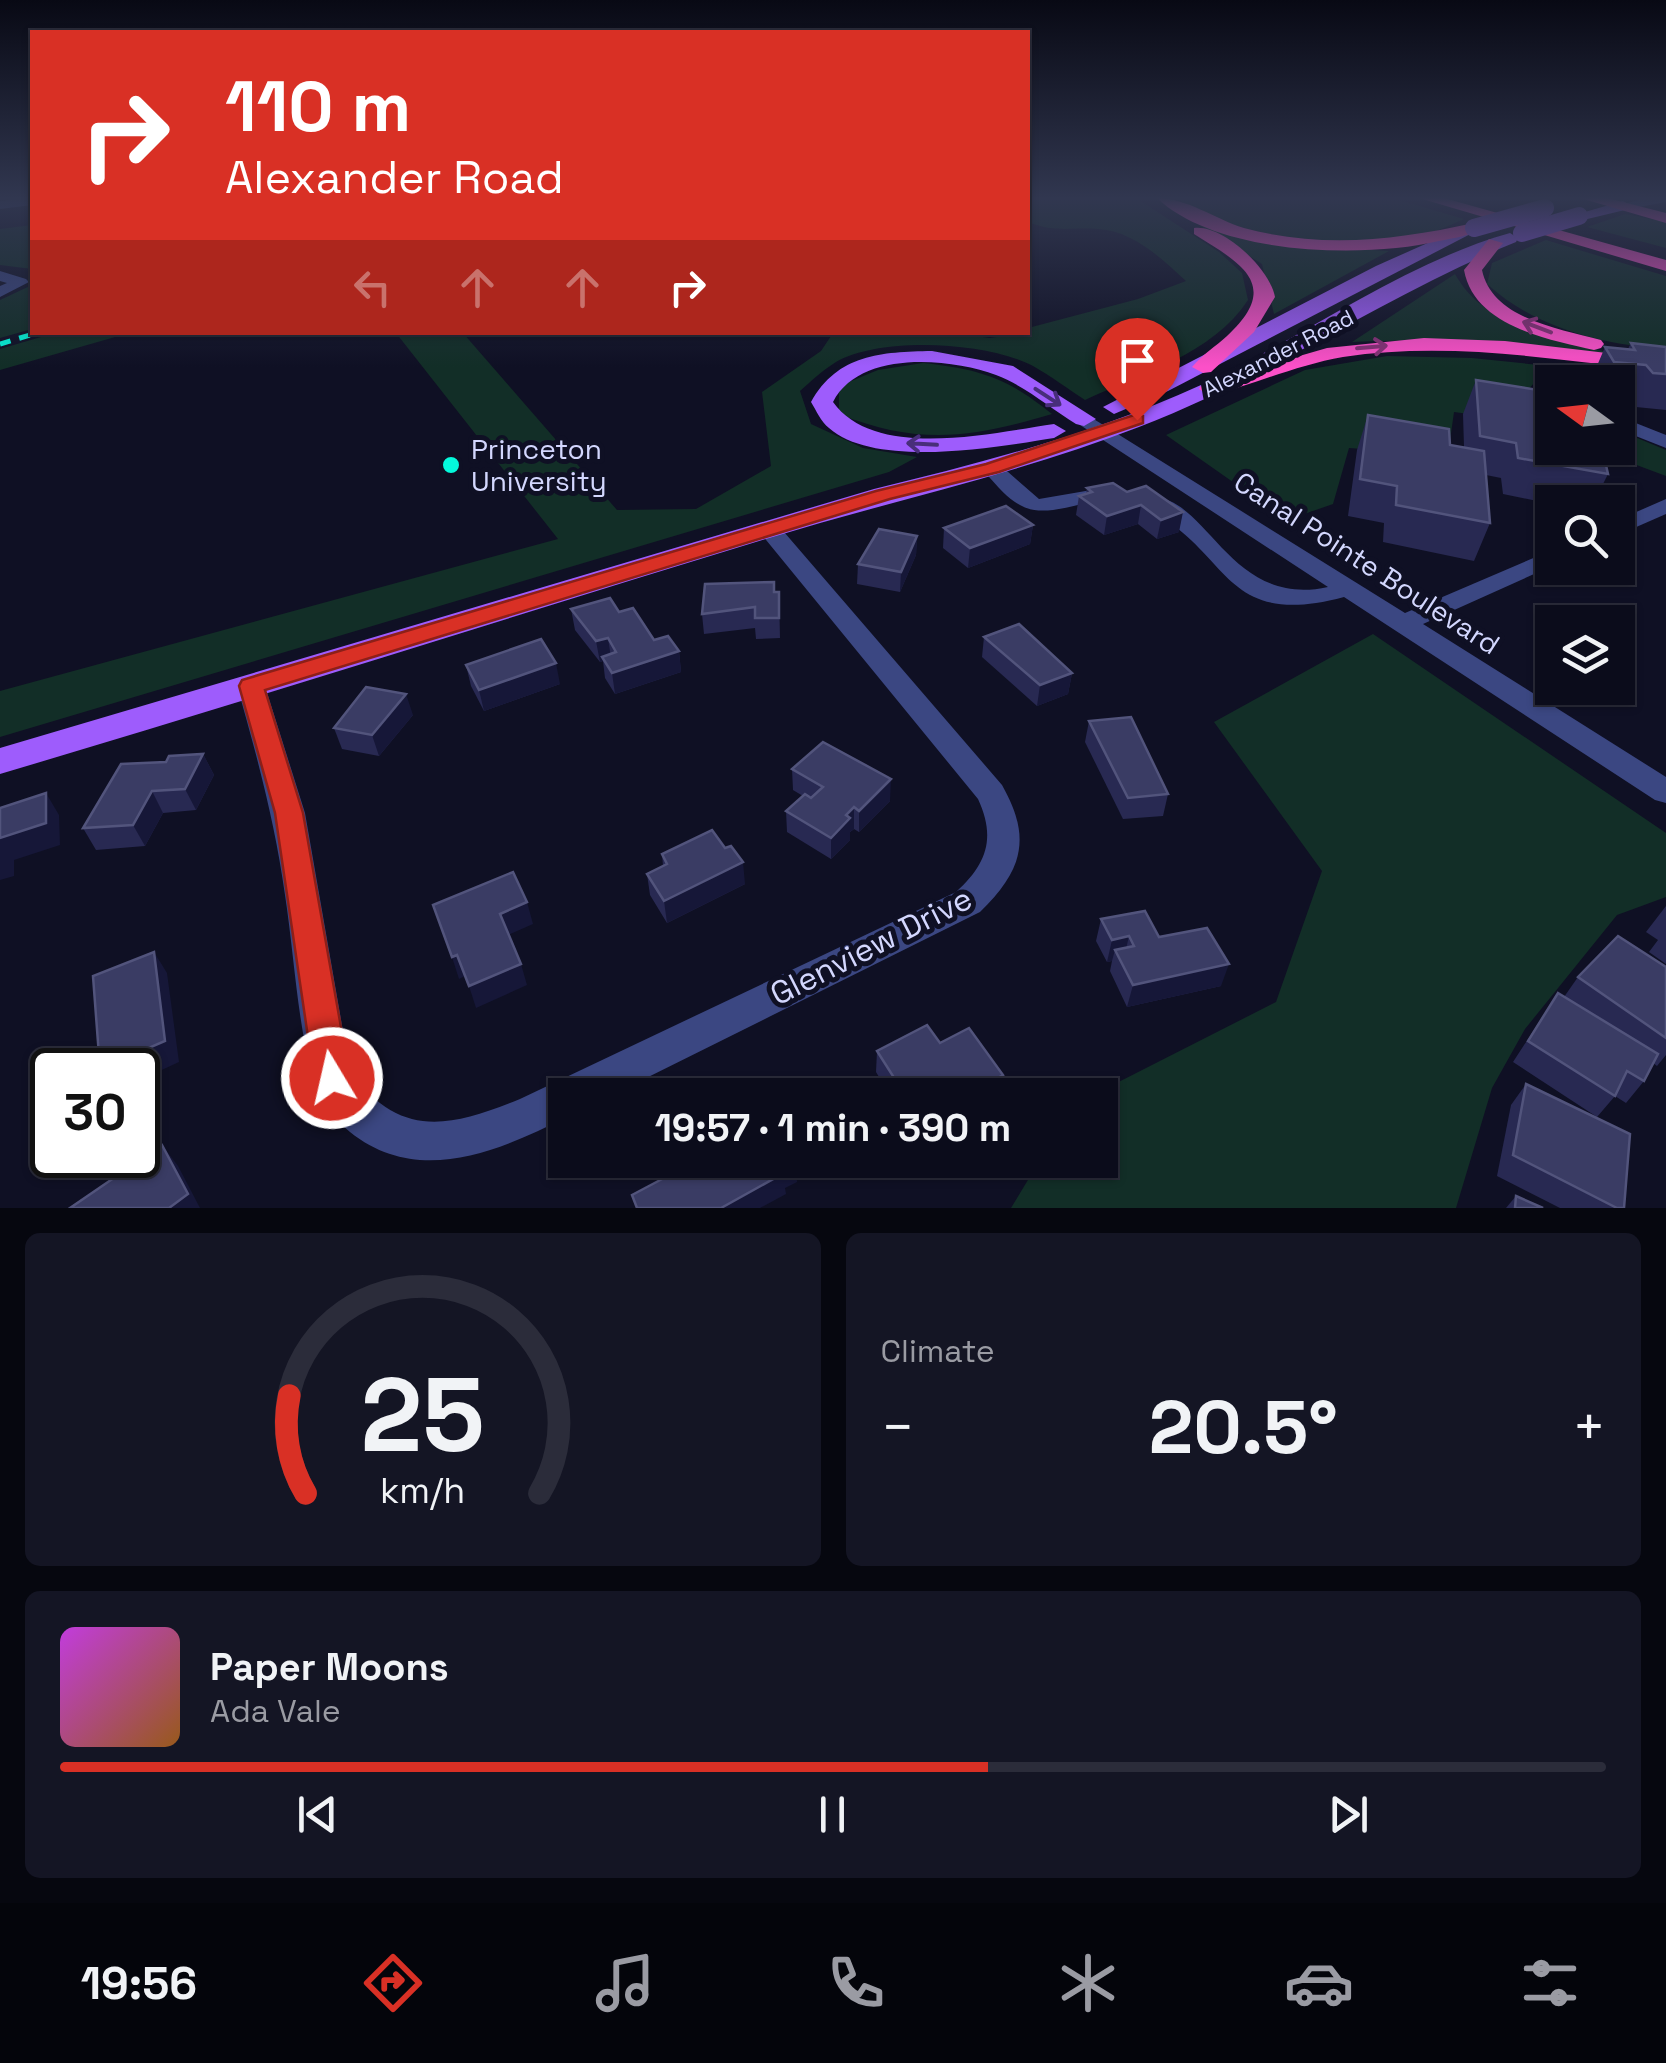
<!DOCTYPE html>
<html lang="en">
<head>
<meta charset="utf-8">
<style>
  body { margin:0; font-family:"Space Grotesk",sans-serif; background:#141524; color:#f1f3f6; height:100vh; display:flex; flex-direction:column; font-size:38px; white-space:nowrap }
  * { box-sizing:border-box; margin:0 }
  p { font-size:32px; color:#9a9ba3 }
  .icon { flex:none; width:55px; height:55px; fill:none; stroke:currentColor; stroke-width:2; stroke-linecap:round; stroke-linejoin:round }
  .map { position:relative; height:1208px; overflow:hidden }
  .panel { display:flex; flex-direction:column; gap:25px; padding:25px; background:#06070f; flex:1 }
  .panel>* { flex:none }
  .banner { position:absolute; left:30px; top:30px; width:1000px; height:305px; border-radius:0px; box-shadow:0 2px 8px #0004,0 0 0 2px #2b2c3a; background:#d93025; color:#fff; overflow:hidden }
  .needle { width:65px; rotate:285deg }
  .controls { position:absolute; left:1535px; top:365px; display:grid; gap:20px }
  .controls a { display:grid; place-items:center; width:100px; height:100px; border-radius:0px; background:#0b0c1b; box-shadow:0 2px 8px #0004,0 0 0 2px #2b2c3a; font-size:50px }
  .speed { position:absolute; left:30px; top:1048px; display:flex; gap:20px; font-size:50px; font-weight:700; text-align:center }
  .speed>* { display:grid; place-content:center; width:130px; height:130px; border-radius:50%; background:#0b0c1b; box-shadow:0 2px 8px #0004,0 0 0 2px #2b2c3a; line-height:1 }
  .speed .limit { border:5px solid #111; border-radius:15px; background:#fff; color:#111 }
  .pin { position:absolute; display:grid; place-items:center; width:85px; height:85px; color:#fff; margin:-102px -42px; border-radius:50% 50% 50% 0; rotate:-45deg; box-shadow:0 0 10px #0007 }
  .pin .icon { rotate:45deg }
  .me { position:absolute; width:110px; margin:-55px; rotate:351deg; stroke-linejoin:round; filter:drop-shadow(0 0 8px #0008) }
  .turn { display:flex; align-items:center; gap:35px; height:210px; padding:0 30px; font-size:45px }
  .turn .icon { width:130px; height:130px; stroke-width:2.5 }
  .turn b { display:block; font-size:70px; line-height:85px }
  .lanes { display:flex; align-items:center; height:95px; padding:0 30px; background:#0003; justify-content:center; gap:50px; direction:ltr }
  .lanes .off { opacity:.35 }
  .big { font-size:75px; font-weight:600; line-height:1.1 }
  .panel .tile { flex:1; display:flex; flex-direction:column; justify-content:center; gap:15px; min-width:0; padding:0 35px; border-radius:15px; background:#141524 }
  .panel .dial { align-items:center; gap:0 }
  .dial svg { height:260px; overflow:visible; fill:none; stroke:#2b2c3a; stroke-width:7; stroke-linecap:round; text-anchor:middle }
  .dial text { fill:#f1f3f6; stroke:none }
  .song { display:flex; align-items:center; gap:30px }
  .cover { width:120px; height:120px; border-radius:15px; background:linear-gradient(135deg,hsl(290 70% 55%),hsl(30 70% 35%)) }
  .played { height:10px; border-radius:5px; background:linear-gradient(90deg,#d93025 60%,#2b2c3a 60%) }
  .keys { display:flex; justify-content:space-around; direction:ltr }
  .heat { display:flex; justify-content:space-between; align-items:center; font-size:55px; direction:ltr }
  .panel .tiles { flex:1; display:grid; gap:25px; grid-template-columns:1fr 1fr }
  .tile:last-child { grid-column:span 2 }
  .trip { position:absolute; left:548px; top:1078px; width:570px; height:100px; border-radius:0px; background:#0b0c1b; box-shadow:0 2px 8px #0004,0 0 0 2px #2b2c3a; font-weight:600; line-height:100px; text-align:center }
  .dock { display:flex; height:160px; justify-content:space-around; align-items:center; background:#04050b; color:#9a9ba3 }
  .dock .icon { width:70px; height:70px }
  .dock .current { color:#d93025 }
  .dock b { font-size:45px; color:#f1f3f6 }
  .map>svg:first-child { display:block }
  .green { fill:#122e27 }
  .lines { fill:none; stroke-linecap:round; stroke-linejoin:round }
  .minor { fill:#3b4782; fill-rule:evenodd }
  .major { fill:#9e5cfc; fill-rule:evenodd }
  .highway { fill:#fc50c8; fill-rule:evenodd }
  .rail { stroke:#04f9dc; stroke-width:5; stroke-dasharray:11 9; stroke-linecap:butt }
  .major-bridge { stroke:#9e5cfc; stroke-width:18 }
  .wall { fill:#282952 }
  .shaded-wall { fill:#161738 }
  .building { fill:#3a3c64; stroke:#52547c; stroke-width:2.5 }
  .oneway { stroke:#863076 }
  .oneway2 { stroke:#482e7a }
  .route { fill:#d93025; stroke:#8d1f18; stroke-width:2.5 }
  .poi-dot { fill:#04f9dc; stroke:#0f1024; stroke-width:4 }
  .labels { text-anchor:middle; stroke-width:10; stroke-linejoin:round; paint-order:stroke }
  .far-street-label { font-size:22px; fill:#d3d7fe; stroke:#0f1024 }
  .poi-label { font-size:28px; fill:#d3d7fe; stroke:#0f1024; text-anchor:start }
  .street-label { font-size:28px; fill:#d3d7fe; stroke:#0f1024 }
  .near-street-label { font-size:32px; fill:#d3d7fe; stroke:#0f1024 }
</style>
</head>
<body>
<div class="map">
<svg width="1666" height="1208" viewBox="0 0 1666 1208">
  <rect width="100%" height="100%" fill="#0f1024"/>
  <g class="green">
    <path d="M1028,198h108l83,54 23,21 6,27c-35,54 -106,73 -163,100 -17,-11 -34,-24 -52,-34 -46,-24 -151,-30 -197,-4 -13,8 -25,19 -36,29l11,33 52,24 54,9 -28,15 -889,265v-46l558,-152 -162,-206h67l154,177 79,-1 75,-43 -9,-74 59,-41 12,-18 113,-1 44,6 38,-6v-4l110,-29 48,-18c-25,-23 -53,-50 -88,-52 -29,-2 -42,4 -70,-7z"/>
    <path d="M1177,198h215l72,21c-12,5 -24,11 -37,15 -65,20 -195,5 -250,-36z"/>
    <path d="M1625,214l41,8v26l-79,-21z"/>
    <path d="M1193,221l113,25 83,5 -115,63 -12,-50z"/>
    <path d="M32,225v44l-32,-4v-36z"/>
    <path d="M1546,240l120,36v73c-63,-4 -131,-21 -179,-65l5,-21z"/>
    <path d="M1455,274c32,58 112,66 171,83 -92,-9 -182,-20 -274,-15z"/>
    <path d="M32,285v44l-32,9v-38z"/>
    <path d="M58,332h71v1l-129,37v-21z"/>
    <path d="M1387,356l85,2 77,8 -22,25 25,12v28l-16,-8 -82,-11 -6,43 -99,-7 -16,56 -46,16 -121,-85 139,-65z"/>
    <path d="M923,363c56,6 85,15 129,51 -80,24 -133,32 -213,0v-28l39,-16z"/>
    <path d="M1618,430l48,20v26l-75,-28h27z"/>
    <path d="M1373,634l293,199v64l-49,18 -92,114 -33,59 -36,120h-445l29,-48h60v-65h-7l183,-93 46,-131 -108,-149z"/>
  </g>
  <g class="lines">
    <g class="minor">
      <path d="M32,198v7l-32,4v-8z"/>
      <path d="M1645,198h21v4l-43,8 -6,-4z"/>
      <path d="M0,271l26,8 3,3 -29,15v-11l7,-3 -7,-2z"/>
      <path d="M1084,413l321,200 147,-63v16l-129,58 243,153v26l-11,-3 -311,-203c-126,34 -113,-51 -200,-88l-3,-5 3,-5c61,-15 81,111 184,88l-251,-164v-8z"/>
      <path d="M1618,416l48,19v13l-48,-19z"/>
      <path d="M992,462l7,2 40,35 70,-12 11,6c-10,9 -25,8 -38,11 -51,13 -63,9 -97,-32l-3,-4 3,-4z"/>
      <path d="M1666,499v15l-48,21v-15z"/>
      <path d="M770,523l8,2 224,260c30,53 21,85 -22,127l-368,183h-47v23c-68,34 -148,68 -215,14 -15,-12 -33,-35 -38,-56 -15,-58 -18,-122 -27,-181 -10,-72 -28,-139 -48,-209l4,-6h20l4,6 40,127 45,258c49,68 99,57 170,28l436,-207c31,-28 40,-54 22,-93l-216,-264 -3,-5z"/>
    </g>
    <g class="major">
      <path d="M1623,201l8,5 -2,3 -50,12 -8,-5z"/>
      <path d="M1468,225l14,3 -314,163 -54,23 -11,-7 273,-141z"/>
      <path d="M1510,233l8,5 -2,4c-130,53 -246,135 -377,185 -121,47 -249,74 -373,112 -255,78 -510,159 -766,235v-26l874,-259c111,-27 222,-56 327,-104 102,-47 202,-122 309,-152z"/>
      <path d="M932,351l81,15 83,53 -12,7 -8,-2c-26,-16 -51,-38 -80,-49 -47,-17 -136,-25 -163,27 42,59 159,31 221,22l12,7 -12,7c-56,9 -179,31 -225,-10 -8,-6 -13,-18 -18,-26 27,-48 70,-50 121,-51z"/>
    </g>
    <g class="highway">
      <path d="M1157,198c30,0 58,21 87,30 78,21 153,12 230,-5l8,5c-11,8 -29,10 -43,13 -76,18 -222,14 -282,-43z"/>
      <path d="M1419,198h25l222,62v11z"/>
      <path d="M1580,198h27l59,15v10z"/>
      <path d="M1194,228c29,-4 76,41 81,69l-21,35 -43,40 -8,1 -11,-6c10,-12 24,-21 35,-31 55,-51 15,-72 -33,-102z"/>
      <path d="M1489,239l14,4 -21,27c10,49 78,59 119,70l3,4 -3,4 -7,2c-47,-11 -120,-24 -130,-80z"/>
      <path d="M1424,338l81,3 161,19v12c-107,-12 -215,-31 -323,-15 -46,8 -88,27 -133,39l-11,-7 3,-5 125,-36z"/>
    </g>
    <path class="rail" d="M0,344l40,-12"/>
    <g class="major-bridge">
      <path d="M1474,228l71,-20"/>
      <path d="M1522,233l57,-17"/>
    </g>
  </g>
  <g class="wall">
    <path d="M1631,343l35,4v63l-30,-3 -6,-8 -12,-2v-15h-26l-1,-2 14,-33 23,2z"/>
    <path d="M1476,380l76,25 56,69 -14,28 -42,2 -49,-10 -2,-16 -15,-3 4,48 -16,38 -91,-19 1,-19 -36,-7 9,-66 11,-35 82,30 14,2 -1,-33z"/>
    <path d="M1113,483l66,49 -22,7 -19,-15 -34,11 -28,-20 3,-19 7,-2 1,-6z"/>
    <path d="M1033,525l-3,19 -62,24 -25,-20 1,-20z"/>
    <path d="M917,536l-1,19 -16,37 -43,-8 1,-20z"/>
    <path d="M774,592h5l1,46 -24,1 -1,-11 -51,6 -2,-20z"/>
    <path d="M571,609l48,3 35,28 25,11 2,21 -66,22 -10,-16 -2,-17 -3,1 -25,-32z"/>
    <path d="M984,637l88,36 -4,21 -31,12 -55,-49z"/>
    <path d="M466,665l94,19 -76,27 -13,-25z"/>
    <path d="M413,715l-34,41 -37,-7 -8,-21z"/>
    <path d="M1089,721l79,73 -5,22 -40,3 -38,-77z"/>
    <path d="M203,754l11,21 -18,35 -33,3 -18,33 -49,4 -13,-22 83,-66z"/>
    <path d="M792,769l98,32 -31,31 -5,-3 -4,3v8l-19,19 -44,-27 -1,-21 17,-15 -10,-6z"/>
    <path d="M662,854l83,30 -78,39 -17,-28 -3,-21 16,-8z"/>
    <path d="M1666,906v58l-17,-12 9,-12 -12,-8z"/>
    <path d="M1101,919l58,18 62,49 -94,21 -17,-36 2,-10 -5,1 -11,-21z"/>
    <path d="M1666,967v88l-9,11 -4,-3 -9,18 -18,22 -11,-7 -18,21 -84,-55 45,-69 6,4 14,-20z"/>
    <path d="M940,1043l63,32 -3,20h-110l-14,-23 1,-21z"/>
    <path d="M1526,1084l98,124h-64l-63,-32 14,-71z"/>
    <path d="M1516,1196l27,12h-37z"/>
  </g>
  <g class="shaded-wall">
    <path d="M1141,505l-3,19 -34,11 3,-19z"/>
    <path d="M1183,512l-4,20 -22,7 4,-19z"/>
    <path d="M1033,525l-3,19 -62,24 2,-20z"/>
    <path d="M917,536l-1,19 -16,37 1,-20z"/>
    <path d="M608,638l3,20 -9,-1 1,4 -3,1 -4,-21z"/>
    <path d="M679,651l2,21 -66,22 -3,-21z"/>
    <path d="M556,663l4,21 -76,27 -5,-21z"/>
    <path d="M1072,673l-4,21 -31,12 3,-21z"/>
    <path d="M406,694l7,21 -34,41 -7,-21z"/>
    <path d="M203,754l11,21 -18,35 -11,-21z"/>
    <path d="M891,779l-1,22 -31,31v-21z"/>
    <path d="M152,791l11,22 -18,33 -12,-21z"/>
    <path d="M46,793l13,22 1,30 -46,15v16l-14,4v-42z"/>
    <path d="M854,807v22l-4,3v8l-19,19v-21l15,-23z"/>
    <path d="M743,862l2,22 -78,39 -3,-22z"/>
    <path d="M527,902l6,22 -27,12 -6,-22z"/>
    <path d="M1129,936l-5,22 -9,-8 -3,11 -5,1 5,-22z"/>
    <path d="M154,952l13,21 12,89 -41,19v-11l-38,-1z"/>
    <path d="M457,955l8,21 -6,3 -7,-22z"/>
    <path d="M521,964l6,21 -51,23 -7,-22z"/>
    <path d="M1229,964l-8,22 -94,21 6,-22z"/>
    <path d="M1003,1075l-3,20h-29v-2z"/>
    <path d="M162,1145l16,21 22,42h-31z"/>
    <path d="M937,1160h14l-15,9z"/>
    <path d="M796,1161l1,21 -12,6 1,6 -26,14h-39l61,-39z"/>
  </g>
  <g class="building">
    <path d="M1631,343l35,4v27l-13,-1 -7,-8 -32,-3 -9,-15 30,3z"/>
    <path d="M1476,380l75,12 1,13v43h50l6,26 -90,-16 -2,-15 -36,-7z"/>
    <path d="M1368,415l81,14 1,16 34,6 6,72 -94,-18 1,-19 -37,-7z"/>
    <path d="M1113,483l14,9 19,-6 37,26 -22,8 -20,-15 -34,11 -28,-20 13,-4 -5,-4z"/>
    <path d="M1006,506l27,19 -63,23 -26,-20z"/>
    <path d="M879,529l38,7 -16,36 -43,-8z"/>
    <path d="M774,582v10h5v26h-24v-11l-53,7 3,-30z"/>
    <path d="M610,598l9,14 14,-4 21,32 14,-4 11,15 -67,22 -10,-16 14,-5 -8,-14 -12,3 -25,-32z"/>
    <path d="M1019,624l53,49 -32,12 -56,-48z"/>
    <path d="M541,639l15,24 -77,27 -13,-25z"/>
    <path d="M366,687l40,7 -34,41 -38,-7z"/>
    <path d="M1131,717l37,77 -40,4 -39,-77z"/>
    <path d="M823,742l68,37 -32,32 -5,-4 -8,8 4,3 -19,20 -45,-27 19,-17 6,4 12,-11 -31,-18z"/>
    <path d="M203,754l-18,35 -33,2 -19,34 -50,3 38,-64 45,-2 3,-6z"/>
    <path d="M46,793v30l-46,15v-30z"/>
    <path d="M712,830l13,18 6,-2 12,16 -79,39 -17,-27 20,-10 -5,-10z"/>
    <path d="M513,872l14,30 -27,12 21,50 -52,22 -12,-31 -5,2 -19,-52z"/>
    <path d="M1145,911l14,26 48,-9 22,36 -96,21 -18,-35 19,-4 -5,-10 -17,4 -11,-21z"/>
    <path d="M1618,936l48,31v71l-88,-61z"/>
    <path d="M154,952l11,89 -65,28 -7,-93z"/>
    <path d="M1558,993l100,61 -14,27 -17,-10 -12,25 -87,-55z"/>
    <path d="M927,1025l13,18 29,-15 34,47 -32,18 1,2h-67l-28,-44z"/>
    <path d="M1526,1084l104,50 -6,74h-7l-104,-53z"/>
    <path d="M162,1145l26,49 -19,14h-99z"/>
    <path d="M677,1160h118l1,1 -14,8 2,4 -63,35h-84l-5,-13 32,-17 -4,-10z"/>
    <path d="M1516,1196l27,12h-28z"/>
  </g>
  <defs><path id="oneway-shaft" d="M-6 0H5M1.5-3L5.5 0L1.5 3" fill="none" stroke-width="1.6" stroke-linecap="round" stroke-linejoin="round" transform="scale(2.5)"/></defs>
  <g class="oneway">
    <use href="#oneway-shaft" transform="translate(1537 327) rotate(-159)"/>
    <use href="#oneway-shaft" transform="translate(1372 347) rotate(-5)"/>
  </g>
  <g class="oneway2">
    <use href="#oneway-shaft" transform="translate(1048 397) rotate(33)"/>
    <use href="#oneway-shaft" transform="translate(922 444) rotate(-177)"/>
  </g>
  <linearGradient id="sky" x2="0" y2="1"><stop stop-color="#080914"/><stop offset="0.54" stop-color="#313750"/><stop offset="1" stop-color="#313750" stop-opacity="0"/></linearGradient>
  <rect width="1666" height="367" fill="url(#sky)"/>
  <path class="route" d="M1137,414l6,2v7l-144,49 -109,27 -625,191 38,123 47,265 -5,12 -13,5 -12,-5 -6,-12 -39,-265 -36,-127 3,-6 634,-189 110,-27z"/>
  <circle class="poi-dot" cx="451" cy="465" r="10"/>
  <g class="labels">
    <g class="far-street-label">
      <text transform="translate(1278 353) rotate(-27)" y="8">Alexander Road</text>
    </g>
    <g class="poi-label">
      <text x="471" y="459">Princeton<tspan x="471" dy="32">University</tspan></text>
    </g>
    <g class="street-label">
      <text transform="translate(1367 563) rotate(33)" y="10">Canal Pointe Boulevard</text>
    </g>
    <g class="near-street-label">
      <text transform="translate(871 946) rotate(-27)" y="11">Glenview Drive</text>
    </g>
  </g>
</svg>
<div class="controls">
<a><svg class="needle" viewBox="-14 -14 28 28"><path d="M0-13l5 13h-10z" fill="#e53935"/><path d="M0 13l5-13h-10z" fill="#9a9ba3"/></svg></a>
<a><svg class="icon" aria-label="search" viewBox="0 0 24 24"><circle cx="10" cy="10" r="6"/><path d="M15 15l6 6"/></svg></a>
<a><svg class="icon" aria-label="layers" viewBox="0 0 24 24"><path d="M12 4l9 5-9 5-9-5zM3 14l9 5 9-5"/></svg></a>
</div>
<div class="speed"><div class="limit">30</div></div>
<div class="pin" style="left:1137px;top:420px;background:#d93025"><svg class="icon" aria-label="arrive" viewBox="0 0 24 24"><path d="M6 21V4h12l-3 4 3 4H6"/></svg></div>
<svg class="me" style="left:332px;top:1078px" viewBox="-20 -20 40 40"><circle r="17" fill="#d93025" stroke="#fff" stroke-width="3"/><path d="M0-11L8 9 0 5-8 9z" fill="#fff"/></svg>
<div class="trip">19:57 · 1 min · 390 m</div>
<div class="banner">
<div class="turn"><svg class="icon" aria-label="right" viewBox="0 0 24 24"><path d="M7 20v-9h11M14 6l5 5-5 5"/></svg><div><b>110 m</b>Alexander Road</div></div>
<div class="lanes"><svg class="icon off" aria-label="left" viewBox="0 0 24 24"><path d="M17 20v-9H6M10 6l-5 5 5 5"/></svg><svg class="icon off" aria-label="ahead" viewBox="0 0 24 24"><path d="M12 20V5M6 11l6-6 6 6"/></svg><svg class="icon off" aria-label="ahead" viewBox="0 0 24 24"><path d="M12 20V5M6 11l6-6 6 6"/></svg><svg class="icon" aria-label="right" viewBox="0 0 24 24"><path d="M7 20v-9h11M14 6l5 5-5 5"/></svg></div>
</div>
</div>
<section class="panel">
<div class="tiles">
<div class="tile dial"><svg viewBox="0 0 100 80">
<path d="M14 69A42 42 0 1 1 86 69"/>
<path d="M14 69A42 42 0 0 1 9 39" stroke="#d93025"/>
<text x="50" y="56" font-size="32" font-weight="700">25</text>
<text x="50" y="72" font-size="11">km/h</text>
</svg></div>
<div class="tile"><p>Climate</p>
<div class="heat"><a>−</a><b class="big">20.5°</b><a>+</a></div>
</div>
<div class="tile">
<div class="song"><i class="cover"></i><div><b>Paper Moons</b><p>Ada Vale</p></div></div>
<div class="played"></div>
<div class="keys"><svg class="icon" aria-label="previous" viewBox="0 0 24 24"><path d="M18 5L8 12l10 7zM5 5v14"/></svg><svg class="icon" aria-label="pause" viewBox="0 0 24 24"><path d="M8 5v14M16 5v14"/></svg><svg class="icon" aria-label="next" viewBox="0 0 24 24"><path d="M6 5l10 7-10 7zM19 5v14"/></svg></div>
</div>
</div>
</section>
<nav class="dock">
<b>19:56</b>
<svg class="icon current" aria-label="directions" viewBox="0 0 24 24"><path d="M12 3l9 9-9 9-9-9zM9 14v-3h6M13 9l2 2-2 2"/></svg>
<svg class="icon" aria-label="music" viewBox="0 0 24 24"><path d="M9 18V5l10-2v13"/><circle cx="6" cy="18" r="3"/><circle cx="16" cy="16" r="3"/></svg>
<svg class="icon" aria-label="phone" viewBox="0 0 24 24"><path d="M5 4h4l2 5-3 2q2 4 5 5l2-3 5 2v4C11 20 4 13 5 4z"/></svg>
<svg class="icon" aria-label="climate" viewBox="0 0 24 24"><path d="M12 3v18M4 7l16 10M4 17L20 7"/></svg>
<svg class="icon" aria-label="car" viewBox="0 0 24 24"><path d="M5 17H2v-5l4-1 3-4h7l3 4 3 1v5h-3M9 17h6M6 11h13"/><circle cx="7" cy="17" r="2"/><circle cx="17" cy="17" r="2"/></svg>
<svg class="icon" aria-label="filters" viewBox="0 0 24 24"><path d="M4 7h16M4 17h16"/><circle cx="9" cy="7" r="2"/><circle cx="15" cy="17" r="2"/></svg>
</nav>
</body>
</html>
